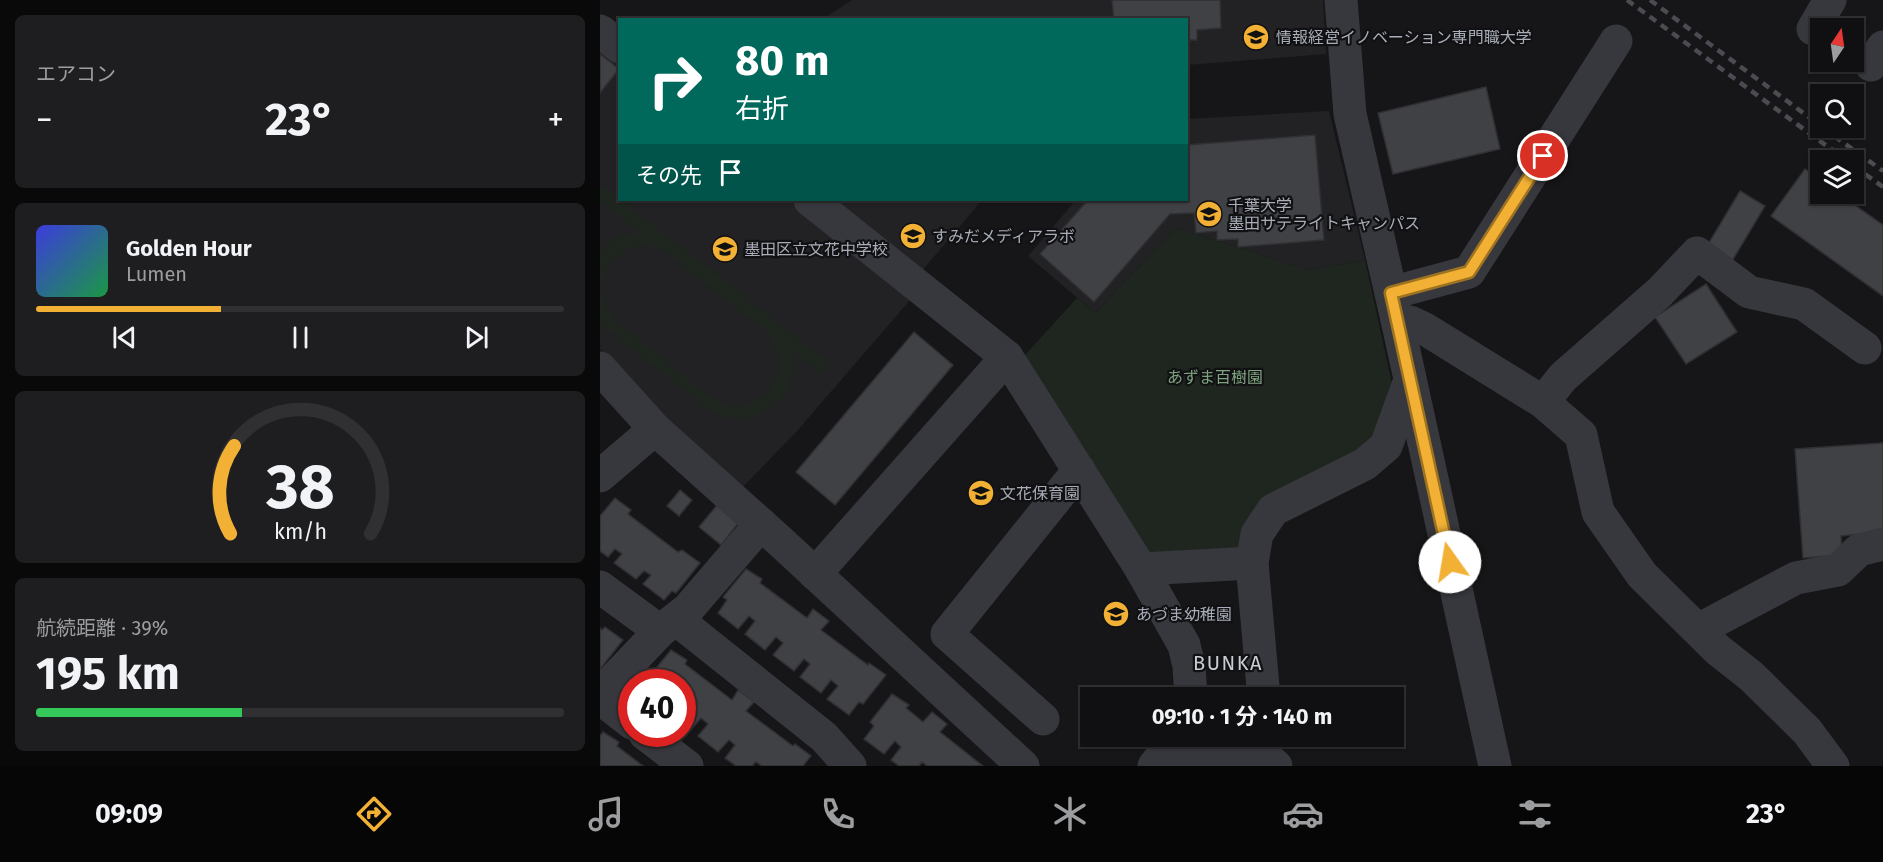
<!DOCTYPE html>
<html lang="ja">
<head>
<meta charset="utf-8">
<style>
  body { margin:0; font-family:"Fira Sans","Noto Sans JP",sans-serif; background:#1e1e20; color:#f1f3f6; height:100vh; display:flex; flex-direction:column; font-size:22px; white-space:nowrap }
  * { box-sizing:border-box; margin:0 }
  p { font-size:20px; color:#9c9d9f }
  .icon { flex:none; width:33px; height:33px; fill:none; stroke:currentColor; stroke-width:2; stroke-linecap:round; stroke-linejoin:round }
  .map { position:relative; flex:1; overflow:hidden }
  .panel { display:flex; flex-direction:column; gap:15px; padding:15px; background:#09090a; width:600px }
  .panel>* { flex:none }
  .top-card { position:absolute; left:18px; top:18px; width:570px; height:183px; border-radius:0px; box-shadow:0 2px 4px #0004,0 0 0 2px #303032; background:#00695c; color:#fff; overflow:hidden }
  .needle { width:39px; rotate:13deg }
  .controls { position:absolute; left:1210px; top:18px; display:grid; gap:12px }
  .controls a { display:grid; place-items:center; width:54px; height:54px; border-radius:0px; background:#101012; box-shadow:0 2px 4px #0004,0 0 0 2px #303032; font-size:30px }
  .speed { position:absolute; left:18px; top:669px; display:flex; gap:12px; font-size:30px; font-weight:700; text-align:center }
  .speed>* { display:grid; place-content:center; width:78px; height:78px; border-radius:50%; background:#101012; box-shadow:0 2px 4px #0004,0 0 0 2px #303032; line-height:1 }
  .speed .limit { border:9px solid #d22; background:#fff; color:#111 }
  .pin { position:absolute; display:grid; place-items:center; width:51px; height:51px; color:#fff; margin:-26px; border:3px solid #fff; border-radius:50%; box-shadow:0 2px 6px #0007 }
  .me { position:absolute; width:66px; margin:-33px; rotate:347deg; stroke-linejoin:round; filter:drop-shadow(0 0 4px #0008) }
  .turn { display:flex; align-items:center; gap:21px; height:126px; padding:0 18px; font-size:27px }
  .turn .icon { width:78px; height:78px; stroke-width:2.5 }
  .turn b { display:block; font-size:42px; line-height:51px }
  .then { display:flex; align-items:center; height:57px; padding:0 18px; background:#0003; gap:12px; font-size:22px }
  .big { font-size:45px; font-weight:700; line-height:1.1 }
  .panel .card { flex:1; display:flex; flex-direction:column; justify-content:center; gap:9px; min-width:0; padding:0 21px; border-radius:9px; background:#1e1e20 }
  .panel .dial { align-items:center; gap:0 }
  .dial svg { height:156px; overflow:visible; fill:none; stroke:#303032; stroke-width:7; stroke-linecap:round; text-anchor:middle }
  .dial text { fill:#f1f3f6; stroke:none }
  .song { display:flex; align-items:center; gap:18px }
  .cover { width:72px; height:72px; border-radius:9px; background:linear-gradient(135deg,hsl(240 70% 55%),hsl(140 70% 35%)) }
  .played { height:6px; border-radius:3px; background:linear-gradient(90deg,#f2b134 35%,#303032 35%) }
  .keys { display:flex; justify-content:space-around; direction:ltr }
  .heat { display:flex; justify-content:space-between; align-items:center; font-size:33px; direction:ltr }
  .charge { height:9px; border-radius:4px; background:linear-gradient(90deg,#34c759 39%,#303032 0) }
  .trip { position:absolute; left:480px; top:687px; width:324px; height:60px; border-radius:0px; background:#101012; box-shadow:0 2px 4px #0004,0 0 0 2px #303032; font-weight:700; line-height:60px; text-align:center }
  .dock { display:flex; height:96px; justify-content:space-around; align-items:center; background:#060607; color:#9c9d9f }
  .dock .icon { width:42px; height:42px }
  .dock .active { color:#f2b134 }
  .dock b { font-size:27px; color:#f1f3f6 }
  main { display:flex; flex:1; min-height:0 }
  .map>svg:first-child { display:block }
  .built { fill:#222225 }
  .green { fill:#1e261f; fill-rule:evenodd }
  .building { fill:#404145; stroke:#303034; stroke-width:1.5 }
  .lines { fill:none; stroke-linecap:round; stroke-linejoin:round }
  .minor { stroke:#37383d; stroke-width:33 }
  .rail { stroke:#4a4c52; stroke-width:4.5; stroke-dasharray:8 6; stroke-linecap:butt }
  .route-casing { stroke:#9d7322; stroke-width:15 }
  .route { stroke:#f2b134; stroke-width:10 }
  .labels { text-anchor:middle; stroke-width:4.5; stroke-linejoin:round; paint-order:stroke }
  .poi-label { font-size:16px; fill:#a8adb8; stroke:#111113; text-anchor:start }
  .park-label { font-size:16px; fill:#7fa381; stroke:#111113 }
  .quarter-label { font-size:20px; letter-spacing:1.5px; fill:#c9ccd4; stroke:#111113 }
</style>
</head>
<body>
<main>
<section class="panel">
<div class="card"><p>エアコン</p>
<div class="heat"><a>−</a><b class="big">23°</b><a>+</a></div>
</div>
<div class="card">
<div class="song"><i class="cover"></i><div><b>Golden Hour</b><p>Lumen</p></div></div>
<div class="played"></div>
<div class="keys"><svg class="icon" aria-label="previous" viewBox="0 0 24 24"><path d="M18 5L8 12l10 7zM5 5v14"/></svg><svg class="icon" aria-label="pause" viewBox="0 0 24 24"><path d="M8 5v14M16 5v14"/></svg><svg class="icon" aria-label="next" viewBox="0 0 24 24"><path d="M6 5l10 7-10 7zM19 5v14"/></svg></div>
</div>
<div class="card dial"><svg viewBox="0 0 100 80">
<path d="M14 69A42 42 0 1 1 86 69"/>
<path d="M14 69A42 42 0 0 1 16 24" stroke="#f2b134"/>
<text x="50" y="56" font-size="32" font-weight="700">38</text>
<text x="50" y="72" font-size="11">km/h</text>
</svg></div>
<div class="card"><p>航続距離 · 39%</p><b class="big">195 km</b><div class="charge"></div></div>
</section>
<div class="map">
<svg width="1283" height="766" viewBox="0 0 1283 766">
  <rect width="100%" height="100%" fill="#161618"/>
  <g class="built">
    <path d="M252,0h471l3,54 -139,11 -1,-45h-365z"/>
    <path d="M0,46l19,16 1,138h169l122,99 -114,132 -55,57 -80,-75 -62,-64z"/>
    <path d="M729,111l36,149 -56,10 -133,-42 -81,85 -67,-57 48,-56h110l1,-81z"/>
    <path d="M229,200h153l-61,72z"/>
  </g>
  <g class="green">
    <path d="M2,185l227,177 -9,11 -28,-21c7,39 -20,68 -60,66 -7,0 -15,-5 -22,-7l-110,-88v-70c14,-17 21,-17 41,-21l-41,-31v-13zM39,245l19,3 8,5 102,80c10,15 15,33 5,51 -9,17 -33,26 -51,19 -15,-7 -29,-20 -41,-30 -23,-18 -45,-36 -68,-55l-6,-9 -7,-23 8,-20 18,-16z"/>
    <path d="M576,228l133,42 56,-10 27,124 -8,43 -136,125 -99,3 -124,-200 52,-57 18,15z"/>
  </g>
  <g class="building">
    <path d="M512,0h108l1,28 -24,2v10h-11v-20h-72z"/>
    <path d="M0,54l19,15 -19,24z"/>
    <path d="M886,87l14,62 -107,25 -15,-61z"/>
    <path d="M715,135l9,105 -86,7v-8l-21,1v-9l-21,2 -2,-20 -24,1 -76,88 -54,-48 48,-54h98v-55z"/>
    <path d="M1205,169l16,11v14h18l44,31v71l-112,-80z"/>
    <path d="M1140,191l25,15 -33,55 -25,-15z"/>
    <path d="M1106,284l31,48 -51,32 -31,-47z"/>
    <path d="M314,332l39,33 -118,140 -39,-33z"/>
    <path d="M1283,443v89l-42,4 1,19 -39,3 -8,-109z"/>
    <path d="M80,490l12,10 -13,16 -12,-10z"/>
    <path d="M15,498l16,12 -3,4 50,38 4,-2 18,13 -24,30 -4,-2 -8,9 -21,-16 8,-9 -7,-4 -8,8 -22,-16 8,-9 -7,-5 -7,8 -8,-6v-35z"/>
    <path d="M118,504l22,17 -19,24 -22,-18z"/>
    <path d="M146,569l16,10 -2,4 47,35 6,-9 16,12 -8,9 47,35 1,-2 17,12 -23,29 -4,-2 -10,13 -22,-16 11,-13 -7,-6 -10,13 -21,-16 10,-13 -6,-5 -10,12 -21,-16 10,-12 -7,-6 -11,13 -20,-16 10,-13 -6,-5 -11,13 -20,-16 9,-13 -4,-3z"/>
    <path d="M5,627l18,13 -23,29v-41l2,2z"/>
    <path d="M71,650l16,10 -2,4 47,36 6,-10 16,12 -8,9 47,35 2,-2 16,12 -8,10h-41l-6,-4 -4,4h-16l-11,-8 10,-13 -6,-5 -11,12 -20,-16 10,-12 -7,-6 -11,13 -8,-6v-43h-30l-4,-4z"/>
    <path d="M292,694l17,11 -3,3 17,14 9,-10 15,12 -7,8 43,34h-56l-5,-4 -3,4h-20l-8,-6 10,-13 -6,-6 -11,13 -20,-15 10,-13 -4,-4z"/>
    <path d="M3,732l16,10 -2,4 26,20h-43v-30z"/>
  </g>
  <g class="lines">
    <g class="minor">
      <path d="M741,0l9,114 48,210 97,442"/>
      <path d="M1213,29l17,-29"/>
      <path d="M0,31l20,16"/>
      <path d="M1271,65l12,-18"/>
      <path d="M210,200l197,157 134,212 43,76 5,21 2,32"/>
      <path d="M791,293l78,-21 147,-231"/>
      <path d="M798,324l12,-2 15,7 118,73 38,33 17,77 44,63 76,75 33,26 56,55 26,35"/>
      <path d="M0,368l55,61 127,114 241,223"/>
      <path d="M943,402l20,-25 97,-85 37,-39 52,39 55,12 61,44"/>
      <path d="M0,476l55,-47"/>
      <path d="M541,569l111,-6"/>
      <path d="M215,574l192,-217"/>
      <path d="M0,587l60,44"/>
      <path d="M76,619l148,118 26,29"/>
      <path d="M1098,630l98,-52 42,-8 21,-20 24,-6"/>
      <path d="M0,694l60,-63 28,-22 73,-85"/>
      <path d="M0,698l32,25"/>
      <path d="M664,698l-12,-135 5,-29 16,-24 92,-46 21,-18 24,-66"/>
      <path d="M443,719l-96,-85 132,-164"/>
      <path d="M45,734l42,32"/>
      <path d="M554,766l8,-10 107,4 7,6"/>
    </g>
    <g class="rail">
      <path d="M1027,0l219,160"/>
      <path d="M1050,0l171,126"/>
      <path d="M1223,128l60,43"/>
      <path d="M1254,166l29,21"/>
    </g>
  </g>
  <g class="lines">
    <defs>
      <path id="route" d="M850,562l-59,-269 78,-21 74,-116"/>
    </defs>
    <use href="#route" class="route-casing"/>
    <use href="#route" class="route"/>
  </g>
  <defs>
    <symbol id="university-disc" viewBox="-11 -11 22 22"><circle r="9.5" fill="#f2b134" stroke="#111113"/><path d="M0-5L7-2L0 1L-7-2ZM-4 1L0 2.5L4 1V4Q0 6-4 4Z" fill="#111"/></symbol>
    <symbol id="school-disc" viewBox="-11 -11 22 22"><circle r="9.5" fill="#f2b134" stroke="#111113"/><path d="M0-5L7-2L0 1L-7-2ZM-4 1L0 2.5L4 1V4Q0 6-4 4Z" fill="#111"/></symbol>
  </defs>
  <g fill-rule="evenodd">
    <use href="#university-disc" x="641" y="22" width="30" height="30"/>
    <use href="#university-disc" x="594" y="199" width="30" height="30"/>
    <use href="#university-disc" x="298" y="221" width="30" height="30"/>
    <use href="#school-disc" x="110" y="234" width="30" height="30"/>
    <use href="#school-disc" x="366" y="478" width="30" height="30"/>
    <use href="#school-disc" x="501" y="599" width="30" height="30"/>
  </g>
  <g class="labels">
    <g class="poi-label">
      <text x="676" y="43">情報経営イノベーション専門職大学</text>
      <text x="628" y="211">千葉大学<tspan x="628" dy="18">墨田サテライトキャンパス</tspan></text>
      <text x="332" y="242">すみだメディアラボ</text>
      <text x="144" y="255">墨田区立文花中学校</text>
      <text x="400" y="499">文花保育園</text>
      <text x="536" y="620">あづま幼稚園</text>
    </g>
    <g class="park-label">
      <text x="615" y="383">あずま百樹園</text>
    </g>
    <g class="quarter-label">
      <text x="628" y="670">BUNKA</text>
    </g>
  </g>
</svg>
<div class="controls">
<a><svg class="needle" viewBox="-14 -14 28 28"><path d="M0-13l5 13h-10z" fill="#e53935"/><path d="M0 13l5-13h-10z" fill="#9c9d9f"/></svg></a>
<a><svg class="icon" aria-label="search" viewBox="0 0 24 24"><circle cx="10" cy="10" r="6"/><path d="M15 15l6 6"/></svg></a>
<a><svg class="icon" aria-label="layers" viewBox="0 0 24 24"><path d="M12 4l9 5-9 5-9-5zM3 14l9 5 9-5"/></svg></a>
</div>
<div class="speed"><div class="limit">40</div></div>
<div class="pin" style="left:943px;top:156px;background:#d93025"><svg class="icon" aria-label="arrive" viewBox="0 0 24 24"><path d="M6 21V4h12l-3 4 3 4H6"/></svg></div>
<svg class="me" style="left:850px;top:562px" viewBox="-20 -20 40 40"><circle r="19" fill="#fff"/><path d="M0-13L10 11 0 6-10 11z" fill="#f2b134"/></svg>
<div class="trip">09:10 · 1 分 · 140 m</div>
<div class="top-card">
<div class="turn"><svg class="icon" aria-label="right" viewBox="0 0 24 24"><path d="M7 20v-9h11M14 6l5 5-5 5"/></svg><div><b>80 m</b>右折</div></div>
<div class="then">その先<svg class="icon" aria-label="arrive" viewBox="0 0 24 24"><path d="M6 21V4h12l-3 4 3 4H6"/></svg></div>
</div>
</div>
</main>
<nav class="dock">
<b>09:09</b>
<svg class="icon active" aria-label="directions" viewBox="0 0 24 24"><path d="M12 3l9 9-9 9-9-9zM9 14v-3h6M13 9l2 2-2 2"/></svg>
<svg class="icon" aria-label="music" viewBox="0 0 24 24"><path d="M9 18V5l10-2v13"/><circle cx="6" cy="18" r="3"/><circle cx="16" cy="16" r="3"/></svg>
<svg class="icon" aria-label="phone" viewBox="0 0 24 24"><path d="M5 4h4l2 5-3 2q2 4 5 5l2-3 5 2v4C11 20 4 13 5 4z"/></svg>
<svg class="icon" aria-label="climate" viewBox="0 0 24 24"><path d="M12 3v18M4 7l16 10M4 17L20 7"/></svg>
<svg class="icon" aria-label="car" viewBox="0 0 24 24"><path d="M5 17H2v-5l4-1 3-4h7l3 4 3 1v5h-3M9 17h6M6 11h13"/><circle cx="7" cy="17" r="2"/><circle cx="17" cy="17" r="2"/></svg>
<svg class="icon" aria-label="filters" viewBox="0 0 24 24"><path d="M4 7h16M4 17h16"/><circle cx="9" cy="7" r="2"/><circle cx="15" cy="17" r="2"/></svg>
<b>23°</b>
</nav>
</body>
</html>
